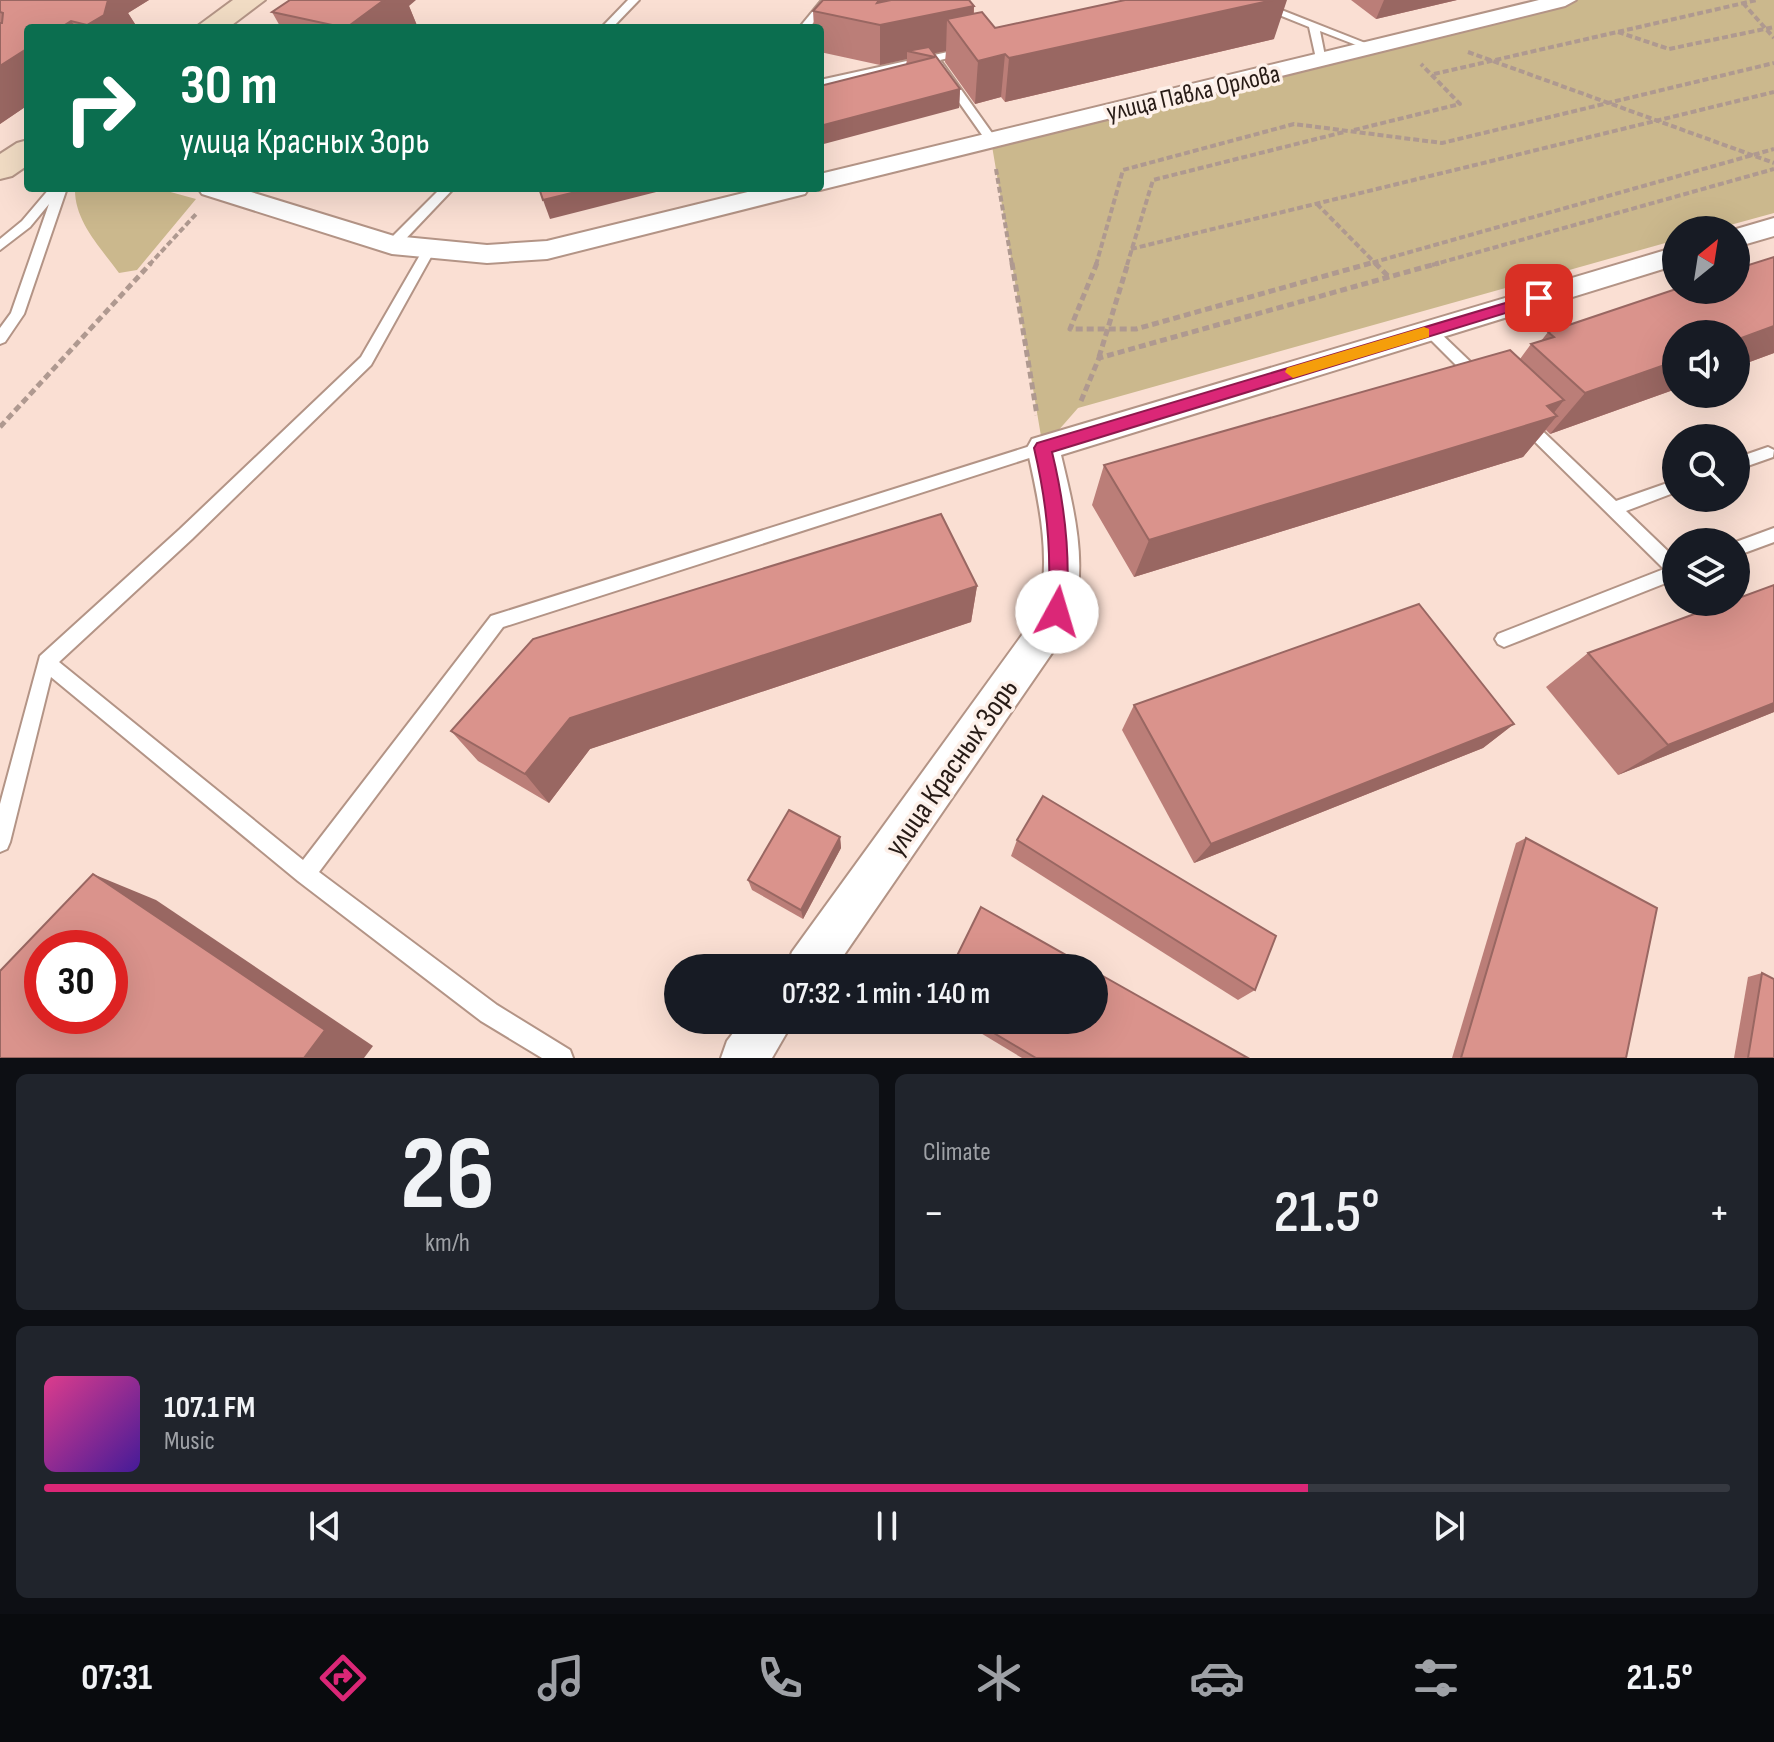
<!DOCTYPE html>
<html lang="en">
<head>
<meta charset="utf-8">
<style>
  body { margin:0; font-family:"Sofia Sans Condensed",sans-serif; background:#20242c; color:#f1f3f6; height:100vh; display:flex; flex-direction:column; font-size:30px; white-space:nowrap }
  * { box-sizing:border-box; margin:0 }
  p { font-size:26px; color:#9ea1a6 }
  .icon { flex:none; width:44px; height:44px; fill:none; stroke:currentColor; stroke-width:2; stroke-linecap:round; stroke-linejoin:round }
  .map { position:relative; height:1058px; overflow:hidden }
  .details { display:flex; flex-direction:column; gap:16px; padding:16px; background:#0d0f14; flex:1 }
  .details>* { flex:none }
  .guide { position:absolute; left:24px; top:24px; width:800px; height:168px; border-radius:8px; box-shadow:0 8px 32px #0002; background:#0b6e4f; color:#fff; overflow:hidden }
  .needle { width:52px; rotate:30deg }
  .tools { position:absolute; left:1662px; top:216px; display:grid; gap:16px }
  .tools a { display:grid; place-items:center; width:88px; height:88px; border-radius:50%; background:#171b24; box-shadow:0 8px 32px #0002; font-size:40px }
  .speed { position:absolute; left:24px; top:930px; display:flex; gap:16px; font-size:40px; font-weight:700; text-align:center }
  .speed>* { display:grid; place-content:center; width:104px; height:104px; border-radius:50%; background:#171b24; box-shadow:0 8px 32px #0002; line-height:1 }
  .speed .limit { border:12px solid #d22; background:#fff; color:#111 }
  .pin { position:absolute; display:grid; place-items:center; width:68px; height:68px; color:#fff; margin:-34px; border-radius:16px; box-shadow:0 4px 12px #0006 }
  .me { position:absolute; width:88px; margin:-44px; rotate:6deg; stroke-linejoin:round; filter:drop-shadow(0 0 6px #0008) }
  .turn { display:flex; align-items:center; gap:28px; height:168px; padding:0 24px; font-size:36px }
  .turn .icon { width:104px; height:104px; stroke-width:2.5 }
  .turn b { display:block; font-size:56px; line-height:68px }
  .big { font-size:60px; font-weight:600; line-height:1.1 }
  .details .card { flex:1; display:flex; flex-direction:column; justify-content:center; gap:12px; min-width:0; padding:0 28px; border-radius:12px; background:#20242c }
  .details .dial { align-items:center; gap:0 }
  .dial b { font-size:104px; line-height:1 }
  .song { display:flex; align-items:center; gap:24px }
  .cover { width:96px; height:96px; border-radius:12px; background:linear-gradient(135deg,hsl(330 70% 55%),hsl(260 70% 35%)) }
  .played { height:8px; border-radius:4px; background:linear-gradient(90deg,#db2777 75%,#363941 75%) }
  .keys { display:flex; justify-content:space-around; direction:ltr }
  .heat { display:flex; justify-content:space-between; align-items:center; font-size:44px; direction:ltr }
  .details .tiles { flex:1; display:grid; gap:16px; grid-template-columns:1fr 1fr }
  .card:last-child { grid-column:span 2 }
  .trip { position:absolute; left:664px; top:954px; width:444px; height:80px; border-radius:40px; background:#171b24; box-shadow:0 8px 32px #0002; font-weight:600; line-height:80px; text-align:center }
  .menu { display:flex; height:128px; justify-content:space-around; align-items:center; background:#090b0e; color:#9ea1a6 }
  .menu .icon { width:56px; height:56px }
  .menu .selected { color:#db2777 }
  .menu b { font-size:36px; color:#f1f3f6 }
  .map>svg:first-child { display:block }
  .green { fill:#cbb88d }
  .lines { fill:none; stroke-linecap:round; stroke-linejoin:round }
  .service-casing { stroke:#b39486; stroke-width:4 }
  .minor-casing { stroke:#b39486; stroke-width:4 }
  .secondary-casing { stroke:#b39486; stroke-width:4 }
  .path-far1 { stroke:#af9990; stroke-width:4; stroke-dasharray:6 3; stroke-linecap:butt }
  .path { stroke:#af9990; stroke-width:5; stroke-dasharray:7 4; stroke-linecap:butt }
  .service { fill:#fff; fill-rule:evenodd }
  .minor { fill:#fff; fill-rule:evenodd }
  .secondary { fill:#f1dcc4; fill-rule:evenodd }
  .wall { fill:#bb7e78 }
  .shaded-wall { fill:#996762 }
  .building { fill:#da938c; stroke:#996762; stroke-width:2; fill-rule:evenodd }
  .route { fill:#db2777; stroke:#8e194d; stroke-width:2 }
  .slow { fill:#f59e0b }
  .labels { text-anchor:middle; stroke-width:7; stroke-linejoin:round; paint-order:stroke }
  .far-street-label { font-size:26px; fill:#271b16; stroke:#fdf0e9 }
  .street-label { font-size:30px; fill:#271b16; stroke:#fdf0e9 }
</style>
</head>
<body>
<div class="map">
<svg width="1774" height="1058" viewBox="0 0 1774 1058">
  <rect width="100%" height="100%" fill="#fadfd3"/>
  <g class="green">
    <path d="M1562,0h212v213l-62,17h-36v10l-598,168 -35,40 -52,-308z"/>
    <path d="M75,188h81l40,11 -59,71 -18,3c-19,-26 -45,-52 -44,-85z"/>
  </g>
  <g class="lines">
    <defs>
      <g id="service">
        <path d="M628,0h11l-27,28h-11z"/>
        <path d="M822,0h10l-23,28h-10z"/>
        <path d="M1242,0h14l122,48 -9,2 -49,-19 6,30 -9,2 -8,-36z"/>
        <path d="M966,48l4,1v4l-30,7 57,80 -2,2h-8l-57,-81 -110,25v-6z"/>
        <path d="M50,188h17l-43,126 -19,28 -5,2v-16l11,-15 38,-109 -19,23 -30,23v-11l22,-18z"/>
        <path d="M441,188h13l-57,60h-10v-6z"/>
        <path d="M430,244l6,4 -65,117 -179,174 -133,123 244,198 188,-244 552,-174 8,6 -3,4 -545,175 -184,245 178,133 73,45 3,8h-31l-61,-37 -183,-140 -247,-204 -41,165 -3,7 -7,3v-48l40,-148 140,-127 181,-172 63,-109z"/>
        <path d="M1430,326l5,2 47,45 2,4 -2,4h-10l-47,-47 -2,-3 2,-3z"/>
        <path d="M1526,418l5,2 85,81 60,-21v12l-50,19 50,48v20l-172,68 -6,-3 -3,-5 3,-5 166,-65 -143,-141 -2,-4z"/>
        <path d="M1768,447l6,3 -1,7 -37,13v-12z"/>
        <path d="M1774,528v14l-38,14v-14z"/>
      </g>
      <g id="minor">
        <path d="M1539,0h37l-11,6 -745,184 -7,-2h7v-14z"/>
        <path d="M198,188h40l156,48 93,9 60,-4 217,-53h45l-4,6 -258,65 -60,4 -95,-9 -190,-60z"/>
        <path d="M1774,218v18l-38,11v-17h-3z"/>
        <path d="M1676,247v18l-615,190c14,59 32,126 2,182l-228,331h-49l6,-16 246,-339c14,-54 1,-112 -11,-165l5,-9z"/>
        <path d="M743,1020h51l-22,38h-51l6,-17z"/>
      </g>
      <g id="secondary">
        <path d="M233,0h32l-37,28h-33z"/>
        <path d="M28,140v25l-16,11 -12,3v-25l17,-11z"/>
      </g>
    </defs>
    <use href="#service" class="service-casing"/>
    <use href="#minor" class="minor-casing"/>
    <use href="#secondary" class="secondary-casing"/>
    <g class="path-far1">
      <path d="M1743,3l31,35"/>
      <path d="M1618,32l51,17 105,-22"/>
      <path d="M1468,52l306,111"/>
      <path d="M1434,74l323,-74"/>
      <path d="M1354,130l106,-26 -39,-40"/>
      <path d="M996,169l16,96"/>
      <path d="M1317,204l60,61"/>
      <path d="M1131,249l643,-157"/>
      <path d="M149,265l48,-52"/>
      <path d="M1096,265l27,-95 171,-46 148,19 332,-80"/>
      <path d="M1127,265l26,-85 191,-48"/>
      <path d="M1364,265l410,-116"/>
      <path d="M1432,265l342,-96"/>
    </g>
    <g class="path">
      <path d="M1012,263l25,152"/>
      <path d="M1097,263l-27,66h66l235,-66"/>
      <path d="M1375,263l13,13"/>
      <path d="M1099,357l29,-94"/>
      <path d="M1081,401l18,-43 340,-95"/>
      <path d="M0,427l151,-164"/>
    </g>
    <use href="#service" class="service"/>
    <use href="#minor" class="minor"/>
    <use href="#secondary" class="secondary"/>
  </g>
  <g class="wall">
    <path d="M0,0h149l-21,13 7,11 -1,4h-106v77l-28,19z"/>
    <path d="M1351,0h106l-81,19z"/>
    <path d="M409,6l9,22h-137l-9,-16z"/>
    <path d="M974,6v8l21,14 279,11 -269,63 -4,-5 -26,7 -30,-42 1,-11 -12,2 26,36 -1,19 -53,-43 1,-6 -27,6 -60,-13v-24h-6l-1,-17z"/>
    <path d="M339,188h22l-5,4z"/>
    <path d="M1774,257v96l-38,14v-33h-60v55l-126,45 -4,-4 -23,27 -389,120 -42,-72 12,-40 416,-106 11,-15 10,-3 7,-9z"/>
    <path d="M977,586l-6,36 -381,127 -41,54 -71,-42 -27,-30z"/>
    <path d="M1588,653l186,59 -156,63 -72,-88z"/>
    <path d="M1134,705l380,19 -31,24 -289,115 -72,-133z"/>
    <path d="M840,837l1,11 -38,71 -51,-29 -4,-10z"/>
    <path d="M1526,838l100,220h-174l64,-215z"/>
    <path d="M1017,840l238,150 -17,10 -227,-144z"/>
    <path d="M1762,973l12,85h-40l14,-81z"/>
    <path d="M959,1020h135l154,38h-226z"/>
  </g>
  <g class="shaded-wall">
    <path d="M104,0h45l-21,13 7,11 -1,4h-44l-3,-3z"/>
    <path d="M369,0h47l-7,6 9,22h-72z"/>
    <path d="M879,0h30l65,6 -3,40 -24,-27 -1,32 -21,4 -18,-4v8l-27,6v-40l-3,-22z"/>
    <path d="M1273,0h14l-13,39 -269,63 4,-44z"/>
    <path d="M1384,0h73l-81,19z"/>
    <path d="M71,21l6,7h-17z"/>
    <path d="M28,48v57l-28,19v-58z"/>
    <path d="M1005,54l-4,43 -26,7 3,-43z"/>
    <path d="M960,89l-1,19 -139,37v-19z"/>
    <path d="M592,188h80l-122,31 -7,-19z"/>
    <path d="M1774,326v27l-38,14v-27z"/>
    <path d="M1676,361v28l-126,45 35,-41z"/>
    <path d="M1564,400l-15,19 8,-3 -34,41 -389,120 15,-37z"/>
    <path d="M977,586l-6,36 -381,127 -41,54 -24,-29 45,-56z"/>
    <path d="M1774,703v9l-156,63 50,-30z"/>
    <path d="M1514,724l-31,24 -289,115 17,-19z"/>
    <path d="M840,837l1,11 -38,71 -2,-9z"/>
    <path d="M93,874l63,26 217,146 -9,12h-60z"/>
  </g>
  <g class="building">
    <path d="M0,0h108l-4,15 -17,10 -16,-4 -11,7h-32v20l-28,18v-43h2l1,-10 -3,-1z"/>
    <path d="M290,0h94l-38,28 -74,-16z"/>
    <path d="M823,0h56l-2,3 14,-3h78l5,6 -94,19 -67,-14z"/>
    <path d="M1125,0h148l-264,58 -4,-4 -27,7 -31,-42 35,-7 13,16z"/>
    <path d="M929,47l31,42 -140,37v-40l115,-29 -28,-6z"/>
    <path d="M539,188h53l-49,12z"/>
    <path d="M1774,257v69l-38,14v-6h-60v27l-91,32 -54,-49 23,-7 -6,-5 128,-43 60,1v-21z"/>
    <path d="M1510,350l54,50 -17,6 10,10 -408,124 -45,-75z"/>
    <path d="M941,514l36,72 -407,132 -45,56 -74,-43 82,-92z"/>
    <path d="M1774,585v118l-106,42 -80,-92 139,-51h9v-3z"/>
    <path d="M1419,604l95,120 -303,120 -77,-139z"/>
    <path d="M1043,796l233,140 -21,54 -238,-150z"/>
    <path d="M789,810l51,27 -39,73 -53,-30z"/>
    <path d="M1526,838l131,70 -31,150h-165z"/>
    <path d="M93,874l232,156 -21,28h-304v-87zM42,948h68v68h-68z"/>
    <path d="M981,907l108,61h-138z"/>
    <path d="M1094,971l154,87h-212l-64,-38h122z"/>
    <path d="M1762,973l12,6v79h-26z"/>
  </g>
  <path class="route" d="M1539,293l8,5 -2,3 -493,151c13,53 19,106 14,160l-3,6 -6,3 -7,-3 -3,-6c6,-55 0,-109 -13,-164l3,-5z"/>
  <path class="slow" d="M1424,327l5,2v8l-136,41 -8,-6 2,-4z"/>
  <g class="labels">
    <g class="far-street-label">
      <text transform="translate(1193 92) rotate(-13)" y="9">улица Павла Орлова</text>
    </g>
    <g class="street-label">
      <text transform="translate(951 767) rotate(-55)" y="10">улица Красных Зорь</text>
    </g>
  </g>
</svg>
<div class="tools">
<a><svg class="needle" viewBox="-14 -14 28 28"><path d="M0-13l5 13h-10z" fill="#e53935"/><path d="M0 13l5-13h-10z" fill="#9ea1a6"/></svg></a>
<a><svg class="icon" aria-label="sound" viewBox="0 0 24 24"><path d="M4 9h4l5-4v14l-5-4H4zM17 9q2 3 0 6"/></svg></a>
<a><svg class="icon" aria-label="search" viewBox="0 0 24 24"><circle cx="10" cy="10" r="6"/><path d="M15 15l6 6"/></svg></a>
<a><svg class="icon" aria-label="layers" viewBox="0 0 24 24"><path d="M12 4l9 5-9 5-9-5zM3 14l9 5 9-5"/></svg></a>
</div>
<div class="speed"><div class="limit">30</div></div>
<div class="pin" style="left:1539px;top:298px;background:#d93025"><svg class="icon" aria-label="arrive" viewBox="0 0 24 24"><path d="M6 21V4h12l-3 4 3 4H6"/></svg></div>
<svg class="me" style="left:1057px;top:612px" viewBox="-20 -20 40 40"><circle r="19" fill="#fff"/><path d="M0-13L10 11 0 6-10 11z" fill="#db2777"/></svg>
<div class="trip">07:32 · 1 min · 140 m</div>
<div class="guide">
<div class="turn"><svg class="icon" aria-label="right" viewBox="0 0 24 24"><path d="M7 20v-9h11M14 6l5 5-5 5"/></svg><div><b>30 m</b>улица Красных Зорь</div></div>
</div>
</div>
<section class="details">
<div class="tiles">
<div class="card dial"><b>26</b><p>km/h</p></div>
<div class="card"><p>Climate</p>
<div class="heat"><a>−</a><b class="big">21.5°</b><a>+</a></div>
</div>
<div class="card">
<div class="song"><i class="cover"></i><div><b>107.1 FM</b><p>Music</p></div></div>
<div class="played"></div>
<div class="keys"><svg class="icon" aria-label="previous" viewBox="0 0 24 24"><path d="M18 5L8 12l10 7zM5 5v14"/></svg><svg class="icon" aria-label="pause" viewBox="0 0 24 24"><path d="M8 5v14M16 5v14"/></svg><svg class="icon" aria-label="next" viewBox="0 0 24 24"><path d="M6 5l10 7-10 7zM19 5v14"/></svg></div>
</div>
</div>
</section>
<nav class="menu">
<b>07:31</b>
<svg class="icon selected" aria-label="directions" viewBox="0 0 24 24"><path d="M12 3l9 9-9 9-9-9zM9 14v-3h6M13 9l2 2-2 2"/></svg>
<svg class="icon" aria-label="music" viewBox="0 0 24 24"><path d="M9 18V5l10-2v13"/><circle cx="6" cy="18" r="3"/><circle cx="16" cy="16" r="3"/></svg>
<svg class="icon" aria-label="phone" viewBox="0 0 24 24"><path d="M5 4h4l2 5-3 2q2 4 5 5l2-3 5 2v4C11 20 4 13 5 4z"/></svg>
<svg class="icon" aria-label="climate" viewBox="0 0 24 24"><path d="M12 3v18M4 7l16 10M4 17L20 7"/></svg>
<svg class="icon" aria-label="car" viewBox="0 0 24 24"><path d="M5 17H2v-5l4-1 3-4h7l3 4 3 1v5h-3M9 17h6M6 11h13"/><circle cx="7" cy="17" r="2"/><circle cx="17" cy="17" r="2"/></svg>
<svg class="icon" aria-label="filters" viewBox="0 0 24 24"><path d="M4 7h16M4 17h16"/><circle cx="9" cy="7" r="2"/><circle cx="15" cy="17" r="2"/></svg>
<b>21.5°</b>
</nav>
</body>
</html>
